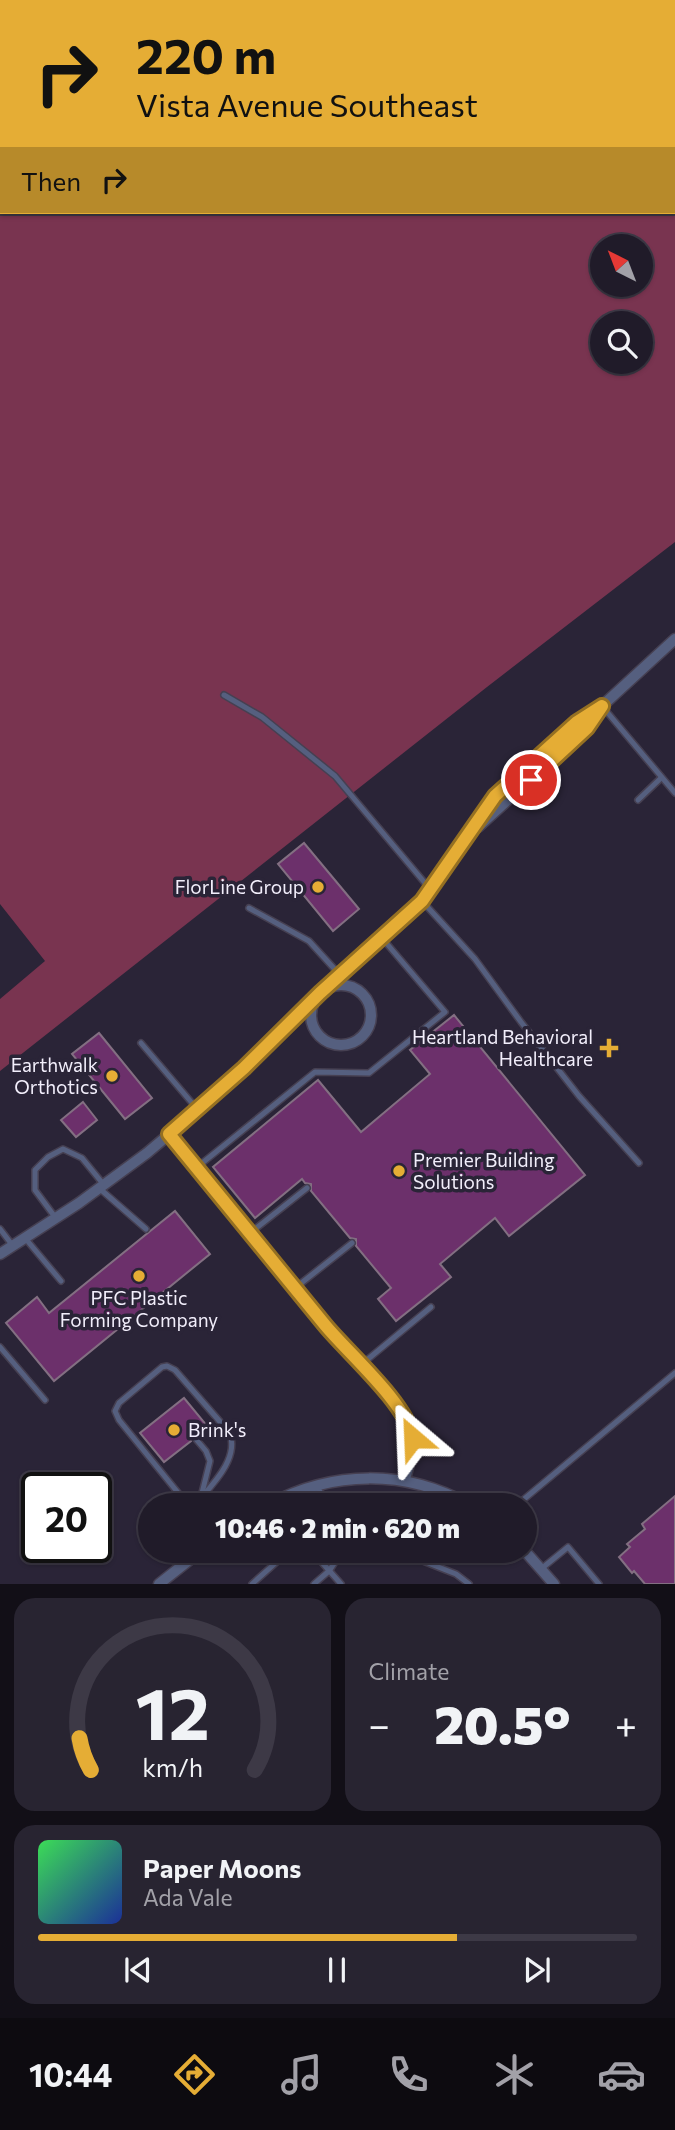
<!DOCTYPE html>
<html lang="en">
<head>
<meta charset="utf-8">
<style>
  body { margin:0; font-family:Commissioner,sans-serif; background:#282431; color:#f1f3f6; height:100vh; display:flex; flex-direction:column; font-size:26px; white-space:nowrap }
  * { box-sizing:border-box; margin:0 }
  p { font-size:23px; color:#a2a1a8 }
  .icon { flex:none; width:38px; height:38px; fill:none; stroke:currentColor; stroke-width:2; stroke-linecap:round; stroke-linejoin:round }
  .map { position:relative; height:1584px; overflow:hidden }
  .drawer { display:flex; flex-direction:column; gap:14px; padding:14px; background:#120f17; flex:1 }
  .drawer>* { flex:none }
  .top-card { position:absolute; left:0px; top:0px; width:676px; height:214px; box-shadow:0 2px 5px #0004,0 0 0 2px #3d3946; background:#e5ad35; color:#111; overflow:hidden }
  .needle { width:46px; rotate:318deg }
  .tools { position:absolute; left:590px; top:234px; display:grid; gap:14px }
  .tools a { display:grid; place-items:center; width:63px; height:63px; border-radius:50%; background:#201b29; box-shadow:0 2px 5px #0004,0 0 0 2px #3d3946; font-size:35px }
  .speed { position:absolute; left:21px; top:1472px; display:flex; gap:14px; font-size:35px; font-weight:700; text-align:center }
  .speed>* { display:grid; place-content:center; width:91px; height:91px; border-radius:50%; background:#201b29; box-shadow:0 2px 5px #0004,0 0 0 2px #3d3946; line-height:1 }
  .speed .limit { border:4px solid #111; border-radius:10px; background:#fff; color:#111 }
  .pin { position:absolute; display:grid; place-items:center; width:60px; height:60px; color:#fff; margin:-30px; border:4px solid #fff; border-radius:50%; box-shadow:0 2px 7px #0007 }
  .me { position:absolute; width:77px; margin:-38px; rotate:334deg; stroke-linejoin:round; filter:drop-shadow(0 0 5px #0008) }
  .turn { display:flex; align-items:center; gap:24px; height:147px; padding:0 21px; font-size:32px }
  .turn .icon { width:91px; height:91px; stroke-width:2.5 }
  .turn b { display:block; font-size:49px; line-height:60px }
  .then { display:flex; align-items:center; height:66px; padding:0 21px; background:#0003; gap:14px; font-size:26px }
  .big { font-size:52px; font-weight:800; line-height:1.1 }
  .drawer .tile { flex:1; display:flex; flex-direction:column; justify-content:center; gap:10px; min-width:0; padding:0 24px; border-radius:21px; background:#282431 }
  .drawer .dial { align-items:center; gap:0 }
  .dial svg { height:182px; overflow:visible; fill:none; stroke:#3d3946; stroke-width:7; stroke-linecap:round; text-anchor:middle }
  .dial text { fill:#f1f3f6; stroke:none }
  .song { display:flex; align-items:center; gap:21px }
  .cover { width:84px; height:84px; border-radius:10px; background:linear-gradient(135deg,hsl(130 70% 55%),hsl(230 70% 35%)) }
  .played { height:7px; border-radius:4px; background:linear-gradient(90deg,#e5ad35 70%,#3d3946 70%) }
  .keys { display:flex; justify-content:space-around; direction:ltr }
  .heat { display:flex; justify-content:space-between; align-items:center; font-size:38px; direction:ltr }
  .drawer .tiles { flex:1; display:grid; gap:14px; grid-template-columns:1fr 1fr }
  .tile:last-child { grid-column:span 2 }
  .trip { position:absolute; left:138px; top:1493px; width:399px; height:70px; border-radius:35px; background:#201b29; box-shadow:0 2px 5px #0004,0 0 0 2px #3d3946; font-weight:800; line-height:70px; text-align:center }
  .menu { display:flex; height:112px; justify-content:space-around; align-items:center; background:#0d0b10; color:#a2a1a8 }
  .menu .icon { width:49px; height:49px }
  .menu .on { color:#e5ad35 }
  .menu b { font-size:32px; color:#f1f3f6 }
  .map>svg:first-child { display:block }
  .green { fill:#793450; fill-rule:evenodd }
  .building { fill:#6c306b; stroke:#836f82; stroke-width:2 }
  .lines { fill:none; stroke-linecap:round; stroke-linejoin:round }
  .lane-casing { stroke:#464052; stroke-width:8 }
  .street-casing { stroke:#464052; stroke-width:13 }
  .lane { stroke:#555f7f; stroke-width:5 }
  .street { stroke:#555f7f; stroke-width:10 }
  .route-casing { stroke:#957022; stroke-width:18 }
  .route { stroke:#e5ad35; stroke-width:12 }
  .poi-dot { fill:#e5ad35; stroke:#2a2437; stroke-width:2.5 }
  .labels { text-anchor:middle; stroke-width:7; stroke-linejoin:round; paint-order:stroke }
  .poi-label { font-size:19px; fill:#f2eefb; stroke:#2a2437; text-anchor:end }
</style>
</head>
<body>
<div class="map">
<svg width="675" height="1584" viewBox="0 0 675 1584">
  <rect width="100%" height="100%" fill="#2a2437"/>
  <path class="green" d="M0,0h675v542l-188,145 -487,384v-72l45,-38 -45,-57zM2,2h672v210h-672zM602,247h38v38h-38zM602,324h38v38h-38z"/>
  <g class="building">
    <path d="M304,843l55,66 -26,22 -55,-67z"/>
    <path d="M454,1015l131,160 -76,61 -14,-18 -55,46 11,13 -55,44 -18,-22 13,-11 -35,-42v-7l-6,-1 -39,-47v-7l-6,-1 -3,-4 -47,39 -42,-51 105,-87 43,52 69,-58 -20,-24z"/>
    <path d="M99,1033l53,65 -27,21 -53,-65z"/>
    <path d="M83,1102l14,18 -21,17 -15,-17z"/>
    <path d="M175,1211l35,43 -156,127 -48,-58 31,-26 12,16z"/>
    <path d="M184,1398l24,29 -9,7h-7l-2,3 1,4 -27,21 -24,-29z"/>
    <path d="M675,1496v88h-30l-11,-13 -2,2 -13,-16 11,-10 -3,-3 18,-15 -3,-5z"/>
  </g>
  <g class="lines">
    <defs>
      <g id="lane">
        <path d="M224,695l38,22 73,59 95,113"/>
        <path d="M602,706l73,87"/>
        <path d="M638,800l23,-22"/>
        <path d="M422,901l53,58 46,63 58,74 60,67"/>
        <path d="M249,908l60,33 31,34"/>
        <path d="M141,1043l57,67"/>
        <path d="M169,1134l159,194 39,43 39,47 5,13 2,14v14l-6,22"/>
        <path d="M196,1168l119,-96 54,1 76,-61 -63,-74"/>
        <path d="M99,1188l47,41"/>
        <path d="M55,1217l-20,-27v-20l13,-13 15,-8 19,9 22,27"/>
        <path d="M0,1229l13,17"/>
        <path d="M250,1233l57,-45"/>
        <path d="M25,1238l36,43"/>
        <path d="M295,1288l57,-45"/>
        <path d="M0,1347l45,53"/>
        <path d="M362,1364l69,-57"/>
        <path d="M195,1438l11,13 4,10 -11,44"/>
        <path d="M315,1485l15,20"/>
        <path d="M188,1505l-69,-85 -4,-9 4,-8 43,-36 5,-1 8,4 54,62c11,24 -14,50 -29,67"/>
        <path d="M517,1505l158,-132"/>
        <path d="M311,1550l30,34"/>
        <path d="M395,1550l61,24 13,10"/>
        <path d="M541,1569l27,-22 31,37"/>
        <path d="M252,1584l38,-34"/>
        <path d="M314,1584l15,-13 14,-21"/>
      </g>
      <g id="street">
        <path d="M478,827l109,-99 15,-22 73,-67"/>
        <circle cx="341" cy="1015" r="30"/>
        <path d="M0,1254l79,-51 68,-50 51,-43 122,-117 102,-92 73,-105 82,-74 25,-16"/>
        <path d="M268,1505c64,-35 138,-36 201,0"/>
        <path d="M524,1550l30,34"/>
        <path d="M159,1584l43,-34"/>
      </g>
    </defs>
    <use href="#lane" class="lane-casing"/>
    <use href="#street" class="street-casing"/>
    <use href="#lane" class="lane"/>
    <use href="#street" class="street"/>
  </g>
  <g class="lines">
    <defs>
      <path id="route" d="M413,1438c-7,-35 -64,-84 -88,-113 -52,-63 -104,-127 -156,-191l75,-66 76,-75 102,-92 73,-105 82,-74 25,-16 -15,22 -56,52"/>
    </defs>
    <use href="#route" class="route-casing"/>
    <use href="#route" class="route"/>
  </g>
  <g class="poi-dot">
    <circle cx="318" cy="887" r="7"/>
    <path d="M605.5 1037.5h7v7h7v7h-7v7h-7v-7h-7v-7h7z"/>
    <circle cx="112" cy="1076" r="7"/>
    <circle cx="399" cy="1171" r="7"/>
    <circle cx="139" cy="1276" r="7"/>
    <circle cx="174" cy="1430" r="7"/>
  </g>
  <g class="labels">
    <g class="poi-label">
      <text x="304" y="894">FlorLine Group</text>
      <text x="593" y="1044">Heartland Behavioral<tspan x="593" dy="22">Healthcare</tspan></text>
      <text x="98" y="1072">Earthwalk<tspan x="98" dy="22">Orthotics</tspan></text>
      <text x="413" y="1167" text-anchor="start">Premier Building<tspan x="413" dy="22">Solutions</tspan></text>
      <text x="139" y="1305" text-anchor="middle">PFC Plastic<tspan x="139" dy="22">Forming Company</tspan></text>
      <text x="188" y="1437" text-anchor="start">Brink's</text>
    </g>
  </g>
</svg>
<div class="tools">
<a><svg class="needle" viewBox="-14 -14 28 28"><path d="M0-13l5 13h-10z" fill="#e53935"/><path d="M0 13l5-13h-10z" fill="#a2a1a8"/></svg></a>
<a><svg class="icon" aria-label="search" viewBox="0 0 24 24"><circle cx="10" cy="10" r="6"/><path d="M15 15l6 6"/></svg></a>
</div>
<div class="speed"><div class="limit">20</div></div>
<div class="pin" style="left:531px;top:780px;background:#d93025"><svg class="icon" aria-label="arrive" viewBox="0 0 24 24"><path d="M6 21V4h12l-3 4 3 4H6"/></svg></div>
<svg class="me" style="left:413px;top:1438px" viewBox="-20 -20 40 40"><path d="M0-17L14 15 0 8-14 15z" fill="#e5ad35" stroke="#fff" stroke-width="4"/></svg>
<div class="trip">10:46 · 2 min · 620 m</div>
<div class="top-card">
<div class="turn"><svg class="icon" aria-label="right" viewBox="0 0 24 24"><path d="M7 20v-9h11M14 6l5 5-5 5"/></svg><div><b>220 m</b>Vista Avenue Southeast</div></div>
<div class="then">Then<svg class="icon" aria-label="right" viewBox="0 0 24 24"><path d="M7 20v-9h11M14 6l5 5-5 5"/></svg></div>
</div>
</div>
<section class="drawer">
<div class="tiles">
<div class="tile dial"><svg viewBox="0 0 100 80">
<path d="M14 69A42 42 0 1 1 86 69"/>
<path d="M14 69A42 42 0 0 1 9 55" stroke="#e5ad35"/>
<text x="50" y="56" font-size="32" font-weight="700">12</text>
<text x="50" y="72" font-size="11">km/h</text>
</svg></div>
<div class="tile"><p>Climate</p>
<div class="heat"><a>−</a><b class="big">20.5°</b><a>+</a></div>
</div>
<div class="tile">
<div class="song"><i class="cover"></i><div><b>Paper Moons</b><p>Ada Vale</p></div></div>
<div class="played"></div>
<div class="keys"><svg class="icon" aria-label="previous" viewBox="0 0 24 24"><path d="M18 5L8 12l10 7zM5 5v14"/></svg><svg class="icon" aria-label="pause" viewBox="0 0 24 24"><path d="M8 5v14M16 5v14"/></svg><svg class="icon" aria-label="next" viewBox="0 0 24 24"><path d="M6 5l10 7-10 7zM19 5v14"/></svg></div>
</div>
</div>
</section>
<nav class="menu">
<b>10:44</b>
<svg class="icon on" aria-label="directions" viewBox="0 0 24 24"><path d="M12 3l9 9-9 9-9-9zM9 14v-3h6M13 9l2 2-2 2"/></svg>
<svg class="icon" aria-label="music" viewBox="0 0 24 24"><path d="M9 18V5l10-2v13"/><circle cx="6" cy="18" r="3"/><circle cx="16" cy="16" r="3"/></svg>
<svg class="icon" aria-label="phone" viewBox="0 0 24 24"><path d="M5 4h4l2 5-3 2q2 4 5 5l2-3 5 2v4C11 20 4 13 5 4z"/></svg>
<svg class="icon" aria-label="climate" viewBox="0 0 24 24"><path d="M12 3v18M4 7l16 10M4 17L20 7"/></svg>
<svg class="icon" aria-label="car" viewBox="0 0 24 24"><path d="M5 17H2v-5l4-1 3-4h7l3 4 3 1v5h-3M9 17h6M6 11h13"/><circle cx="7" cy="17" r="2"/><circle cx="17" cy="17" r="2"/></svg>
</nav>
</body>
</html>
